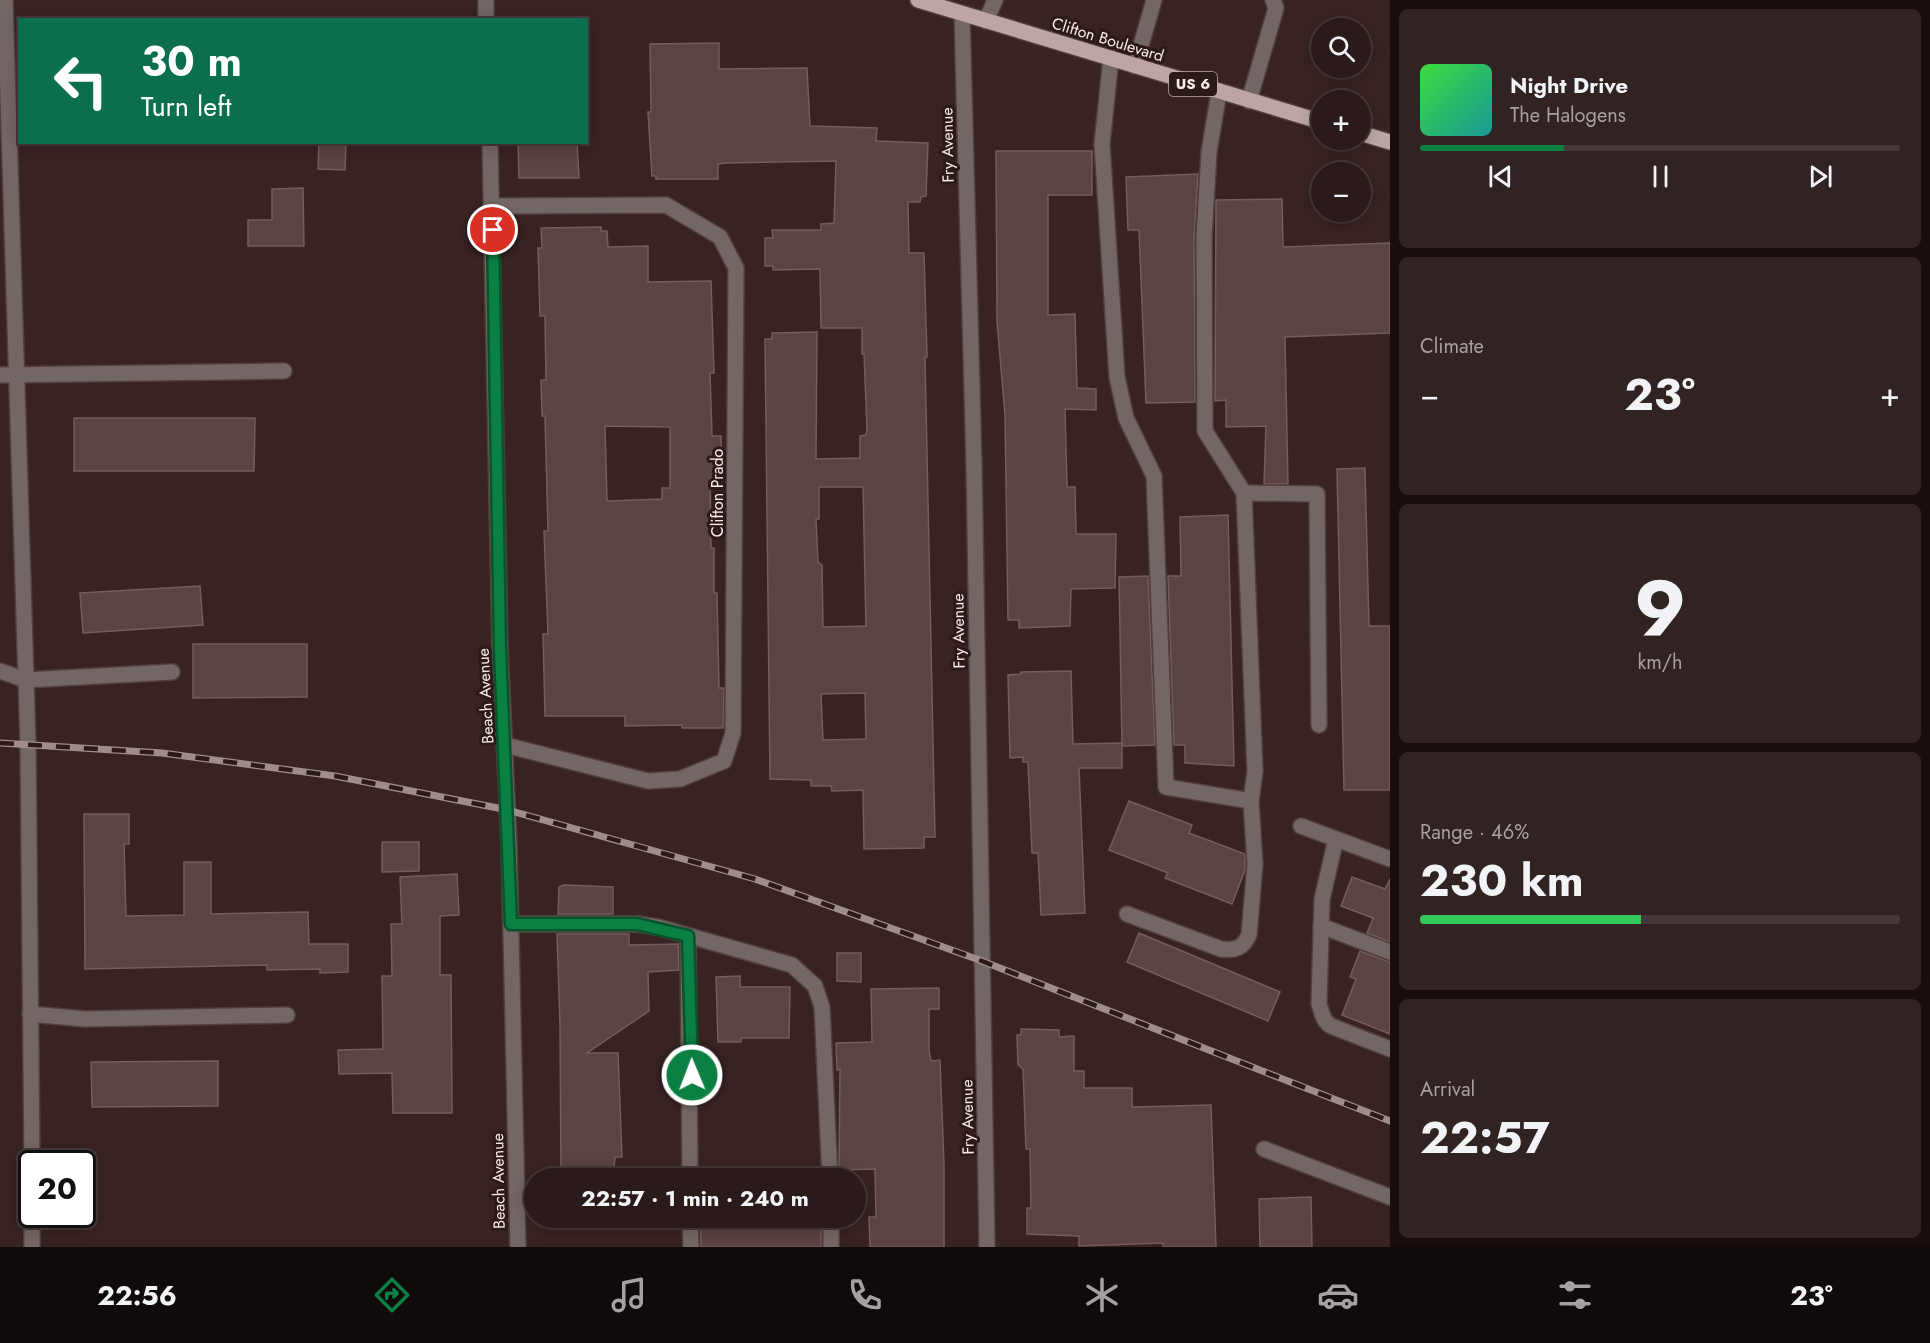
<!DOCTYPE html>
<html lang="en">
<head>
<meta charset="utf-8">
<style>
  body { margin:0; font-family:Jost,sans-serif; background:#322323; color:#f1f3f6; height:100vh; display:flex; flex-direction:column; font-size:22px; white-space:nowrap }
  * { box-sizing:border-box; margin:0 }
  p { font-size:20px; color:#a5a1a2 }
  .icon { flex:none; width:33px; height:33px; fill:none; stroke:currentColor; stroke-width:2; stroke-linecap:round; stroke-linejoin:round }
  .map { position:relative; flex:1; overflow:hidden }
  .sheet { display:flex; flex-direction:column; gap:9px; padding:9px; background:#170e0e; width:540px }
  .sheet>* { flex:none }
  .banner { position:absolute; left:18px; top:18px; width:570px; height:126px; border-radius:0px; box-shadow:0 3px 15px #0003,0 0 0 2px #463839; background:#0b6e4f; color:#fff; overflow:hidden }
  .fabs { position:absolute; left:1311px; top:18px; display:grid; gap:12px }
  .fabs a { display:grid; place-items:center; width:60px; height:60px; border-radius:50%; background:#2a1a1a; box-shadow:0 3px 15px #0003,0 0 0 2px #463839; font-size:30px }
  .speed { position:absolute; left:18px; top:1150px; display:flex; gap:12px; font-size:30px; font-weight:700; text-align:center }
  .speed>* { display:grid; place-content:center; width:78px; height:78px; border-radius:50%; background:#2a1a1a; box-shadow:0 3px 15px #0003,0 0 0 2px #463839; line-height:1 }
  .speed .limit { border:3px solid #111; border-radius:9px; background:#fff; color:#111 }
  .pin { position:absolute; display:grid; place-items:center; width:51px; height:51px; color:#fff; margin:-26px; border:3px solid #fff; border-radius:50%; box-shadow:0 2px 6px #0007 }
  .me { position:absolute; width:66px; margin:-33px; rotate:359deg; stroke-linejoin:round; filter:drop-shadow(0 0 4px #0008) }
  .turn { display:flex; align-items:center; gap:21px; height:126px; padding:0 24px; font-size:27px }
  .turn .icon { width:78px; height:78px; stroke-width:2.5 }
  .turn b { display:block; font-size:42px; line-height:51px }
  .big { font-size:45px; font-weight:700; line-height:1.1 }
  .sheet .tile { flex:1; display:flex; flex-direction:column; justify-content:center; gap:9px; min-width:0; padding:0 21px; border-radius:9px; background:#322323 }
  .sheet .dial { align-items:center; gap:0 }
  .dial b { font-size:78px; line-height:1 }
  .song { display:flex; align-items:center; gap:18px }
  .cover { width:72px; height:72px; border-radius:9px; background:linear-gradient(135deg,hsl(120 70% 55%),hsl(180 70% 35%)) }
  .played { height:6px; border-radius:3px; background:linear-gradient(90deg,#0b8043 30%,#463839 30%) }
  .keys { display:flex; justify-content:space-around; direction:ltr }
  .heat { display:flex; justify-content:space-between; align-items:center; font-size:33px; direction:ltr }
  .charge { height:9px; border-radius:4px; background:linear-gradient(90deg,#34c759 46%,#463839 0) }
  .trip { position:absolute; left:524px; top:1168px; width:342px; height:60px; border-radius:30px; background:#2a1a1a; box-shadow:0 3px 15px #0003,0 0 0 2px #463839; font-weight:700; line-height:60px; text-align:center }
  .tabs { display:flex; height:96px; justify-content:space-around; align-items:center; background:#110a0a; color:#a5a1a2 }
  .tabs .icon { width:42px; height:42px }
  .tabs .on { color:#0b8043 }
  .tabs b { font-size:27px; color:#f1f3f6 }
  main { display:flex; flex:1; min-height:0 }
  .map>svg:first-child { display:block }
  .building { fill:#5a4342; stroke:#755c5b; stroke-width:1.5; fill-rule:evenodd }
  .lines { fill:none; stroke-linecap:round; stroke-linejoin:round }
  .minor-casing { stroke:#533e3e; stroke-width:18 }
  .major-casing { stroke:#533e3e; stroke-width:18 }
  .minor { stroke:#736766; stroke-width:15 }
  .major { stroke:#bda5a4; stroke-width:15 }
  .rail-casing { stroke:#9f8d8c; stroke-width:7 }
  .rail { stroke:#2d1918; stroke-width:4.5; stroke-dasharray:14; stroke-linecap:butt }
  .route-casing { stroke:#07532c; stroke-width:15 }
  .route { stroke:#0b8043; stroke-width:10 }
  .labels { text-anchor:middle; stroke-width:6; stroke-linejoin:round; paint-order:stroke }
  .shield { fill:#2d1918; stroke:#bcacab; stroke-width:1.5 }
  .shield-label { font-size:15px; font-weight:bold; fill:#faebea }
  .street-label { font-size:16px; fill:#faebea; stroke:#2d1918 }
</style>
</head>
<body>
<main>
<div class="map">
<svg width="1390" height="1247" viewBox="0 0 1390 1247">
  <rect width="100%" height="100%" fill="#382222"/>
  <g class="building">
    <path d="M719,43v26l88,-1 3,58 67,2 -1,13 52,2 -2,53 -5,1 -1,5h-12l1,51h15l3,104h-2l10,480h-11v11l-60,1 -1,-59 -31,1 -1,-5h-20v-6l-41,-1 -5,-440h7v-6l45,-1 -1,127 44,-1v-22l6,-1 1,-6 -3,-75h-2v-26h-41l-1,-59 -47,1v-4h-8v-28h8l-1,-8h49v-6l13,-1 2,-62 -110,2 -8,1v15h-62v-3h-4l-4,-64h3l-1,-68zM819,487h44l3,139 -43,1 -1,-62 -4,-3 -2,-43h3zM865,693l1,46 -43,1 -2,-46z"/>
    <path d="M319,142l27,1 -1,27 -27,-1z"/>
    <path d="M518,142h59l2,36h-60z"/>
    <path d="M996,151h96v44h-44v120l27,-1 2,74 19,1v21l-31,-1 2,78h8l1,47h40l-1,54 -44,1 -1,37 -51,2v-8h-11l-3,-205 -8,-94z"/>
    <path d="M1198,174l-4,63 1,165 -49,1 -7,-173h-11l-2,-53z"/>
    <path d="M303,188l1,58h-56v-26h24v-31z"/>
    <path d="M1282,199l1,48 107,-4v90l-105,4 3,147h-24l2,-58 -40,1v-27l-11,1 1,-201z"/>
    <path d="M601,227v4h6l1,16 40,-1v36l63,-1 3,92h-4l2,63h9l1,42h-12l1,70h3v45h3l2,95h5l-1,40h-41v-3l-57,1v-10h-80l-2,-82h5l-4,-103h4l-3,-115h-3l-1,-36h5l-1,-64h-5l-2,-68h4l-1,-20zM605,426l65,1v61h-8v11l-55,2z"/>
    <path d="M74,418h181l-1,53h-180z"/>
    <path d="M1365,468l4,158h21v164h-46l-7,-321z"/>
    <path d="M1228,515l6,251 -49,-3v-18h-11l-6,-169h13l-1,-59z"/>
    <path d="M1148,576l7,169 -33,1 -3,-169z"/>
    <path d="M200,586l3,39 -120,8 -3,-40z"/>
    <path d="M193,644h114v53l-114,1z"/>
    <path d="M1071,671l2,73 49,-1v25h-43l6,145 -44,2 -3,-62h-6l-4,-91h-5v-5l-13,1 -2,-83 13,-1v-2z"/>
    <path d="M1129,801l63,24 -3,8 56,21v16l-13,34 -67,-26 3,-5 -59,-23z"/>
    <path d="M84,814h45v30h-5l2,72 58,-1v-53h27v52l97,-2 1,32h39v28l-28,1v-4l-53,1v-5l-182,4z"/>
    <path d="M382,842h37v29l-37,1z"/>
    <path d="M457,874l2,41 -19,1v59h11l1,138h-59l-1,-40 -53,1 -1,-24 45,-1 -1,-73h10l-1,-52h11l-2,-47z"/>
    <path d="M1352,877l33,12 5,-10v63l-23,-9 6,-15 -32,-12z"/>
    <path d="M564,885l49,2v27h-55l1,-27z"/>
    <path d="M1139,933l141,59 -12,29 -141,-59z"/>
    <path d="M557,934h72v11l49,-1 1,26 -31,2 1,39 -62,42h31l4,104h-7l-2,22h-52l-1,-154z"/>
    <path d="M1360,951l30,11v72l-48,-19 14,-36 -6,-2z"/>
    <path d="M837,953h24v29l-24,-1z"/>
    <path d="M740,976v11h50l-1,51h-48v4h-23l-2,-65z"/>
    <path d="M939,988v21h-10v42l2,10 9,-1 4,104v83h-74l-1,-30h7l-1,-48 -36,1 1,-101 -3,1 -1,-27 36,-1 -1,-53z"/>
    <path d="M1021,1029l38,1v7l15,-1v35h10v17h48v19l79,-2 5,142h-53v-4l-84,3v-10l-52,-2v-26h4l-1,-59h-4l-3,-80 -5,-4 -1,-30h4z"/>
    <path d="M218,1061v45l-126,1 -1,-45z"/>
    <path d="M1311,1197l1,50h-52l-1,-48z"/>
    <path d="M700,1218h121v29h-120z"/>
  </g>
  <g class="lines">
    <defs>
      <g id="minor">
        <path d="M5,0l23,744 4,420"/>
        <path d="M486,0v20"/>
        <path d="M962,14l12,451 13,782"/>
        <path d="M986,21l9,-21"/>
        <path d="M1111,58l-9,86 15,233 9,41 28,58 12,311 85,14 4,-30 -11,-278 -39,-62 -1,-194 5,-85 10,-60"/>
        <path d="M1135,66l19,-66"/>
        <path d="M1249,101l27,-93 -3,-8"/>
        <path d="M490,142l10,507 9,196 9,402"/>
        <path d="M492,206l174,-1 54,32 16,31 -3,465 -9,28 -44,18 -32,2 -143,-36"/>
        <path d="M0,375l284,-4"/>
        <path d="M1244,493l73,1 2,231"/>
        <path d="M0,671l26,9 146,-8"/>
        <path d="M1301,826l89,33"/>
        <path d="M1336,839l-14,60 -3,105c3,9 4,17 12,22l59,23"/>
        <path d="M1127,914l94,35c14,2 22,-1 28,-14l6,-71 -4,-63"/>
        <path d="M511,924h126l21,3 134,38 23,21 7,21 8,172"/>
        <path d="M1321,926l69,26"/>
        <path d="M688,936l2,243"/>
        <path d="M30,1014l55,5 202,-4"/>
        <path d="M1264,1149l126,48"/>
        <path d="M32,1215v32"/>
        <path d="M690,1218l1,29"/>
        <path d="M831,1218v29"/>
      </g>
      <g id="major">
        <path d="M918,0l404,122"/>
        <path d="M1360,133l30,9"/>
      </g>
    </defs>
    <use href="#minor" class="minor-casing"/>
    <use href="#major" class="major-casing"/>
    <use href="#minor" class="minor"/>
    <use href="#major" class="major"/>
    <defs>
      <path id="rail" d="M0,743l162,10 173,23 173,34 247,69 227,82 408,160"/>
    </defs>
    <use href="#rail" class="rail-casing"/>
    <use href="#rail" class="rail"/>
  </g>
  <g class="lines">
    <defs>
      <path id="route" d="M493,230l7,419 11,275h126l51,12 4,139"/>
    </defs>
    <use href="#route" class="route-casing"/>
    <use href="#route" class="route"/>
  </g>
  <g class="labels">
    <rect class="shield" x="1169" y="72" width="48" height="24" rx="4.5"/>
    <g class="shield-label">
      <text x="1193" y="89">US 6</text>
    </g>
    <g class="street-label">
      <text transform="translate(1108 39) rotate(17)" y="6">Clifton Boulevard</text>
      <text transform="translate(947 145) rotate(-91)" y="6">Fry Avenue</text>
      <text transform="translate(717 493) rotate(-90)" y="6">Clifton Prado</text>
      <text transform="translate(958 631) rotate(-91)" y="6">Fry Avenue</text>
      <text transform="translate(485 696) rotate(-93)" y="6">Beach Avenue</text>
      <text transform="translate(967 1117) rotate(-91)" y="6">Fry Avenue</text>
      <text transform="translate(498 1181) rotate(-91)" y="6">Beach Avenue</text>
    </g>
  </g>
</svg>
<div class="fabs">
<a><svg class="icon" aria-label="search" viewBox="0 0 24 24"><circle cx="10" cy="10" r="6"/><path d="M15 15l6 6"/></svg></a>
<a>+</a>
<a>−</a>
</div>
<div class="speed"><div class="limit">20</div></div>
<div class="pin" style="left:493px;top:230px;background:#d93025"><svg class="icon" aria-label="arrive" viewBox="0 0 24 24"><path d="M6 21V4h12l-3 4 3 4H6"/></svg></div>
<svg class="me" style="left:692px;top:1075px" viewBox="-20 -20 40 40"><circle r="17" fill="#0b8043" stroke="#fff" stroke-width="3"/><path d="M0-11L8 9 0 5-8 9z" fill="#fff"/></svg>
<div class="trip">22:57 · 1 min · 240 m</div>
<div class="banner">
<div class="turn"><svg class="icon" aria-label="left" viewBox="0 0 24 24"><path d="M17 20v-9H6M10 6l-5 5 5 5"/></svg><div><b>30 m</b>Turn left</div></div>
</div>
</div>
<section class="sheet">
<div class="tile">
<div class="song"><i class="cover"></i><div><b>Night Drive</b><p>The Halogens</p></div></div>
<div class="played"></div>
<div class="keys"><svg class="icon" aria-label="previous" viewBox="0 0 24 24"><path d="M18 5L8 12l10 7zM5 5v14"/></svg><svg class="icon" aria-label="pause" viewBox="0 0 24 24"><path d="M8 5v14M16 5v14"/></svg><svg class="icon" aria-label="next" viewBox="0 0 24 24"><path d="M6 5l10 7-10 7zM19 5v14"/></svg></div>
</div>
<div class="tile"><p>Climate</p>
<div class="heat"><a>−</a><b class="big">23°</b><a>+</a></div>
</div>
<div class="tile dial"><b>9</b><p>km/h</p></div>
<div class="tile"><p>Range · 46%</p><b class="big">230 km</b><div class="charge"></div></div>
<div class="tile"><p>Arrival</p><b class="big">22:57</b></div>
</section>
</main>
<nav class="tabs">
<b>22:56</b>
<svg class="icon on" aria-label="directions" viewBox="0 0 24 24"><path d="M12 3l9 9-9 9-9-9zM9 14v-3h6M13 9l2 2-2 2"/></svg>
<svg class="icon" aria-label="music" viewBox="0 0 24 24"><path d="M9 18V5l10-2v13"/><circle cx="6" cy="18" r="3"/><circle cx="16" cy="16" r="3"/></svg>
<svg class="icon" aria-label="phone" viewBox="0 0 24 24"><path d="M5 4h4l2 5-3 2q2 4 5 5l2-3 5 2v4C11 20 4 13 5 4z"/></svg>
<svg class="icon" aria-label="climate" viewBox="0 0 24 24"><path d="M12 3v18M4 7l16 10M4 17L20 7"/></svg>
<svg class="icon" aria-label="car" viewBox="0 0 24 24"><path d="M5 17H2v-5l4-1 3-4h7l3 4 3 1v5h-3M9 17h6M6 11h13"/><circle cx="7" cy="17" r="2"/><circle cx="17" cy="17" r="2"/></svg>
<svg class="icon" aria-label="filters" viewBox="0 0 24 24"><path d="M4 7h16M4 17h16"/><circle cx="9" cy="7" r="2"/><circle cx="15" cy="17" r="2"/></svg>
<b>23°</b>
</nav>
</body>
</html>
